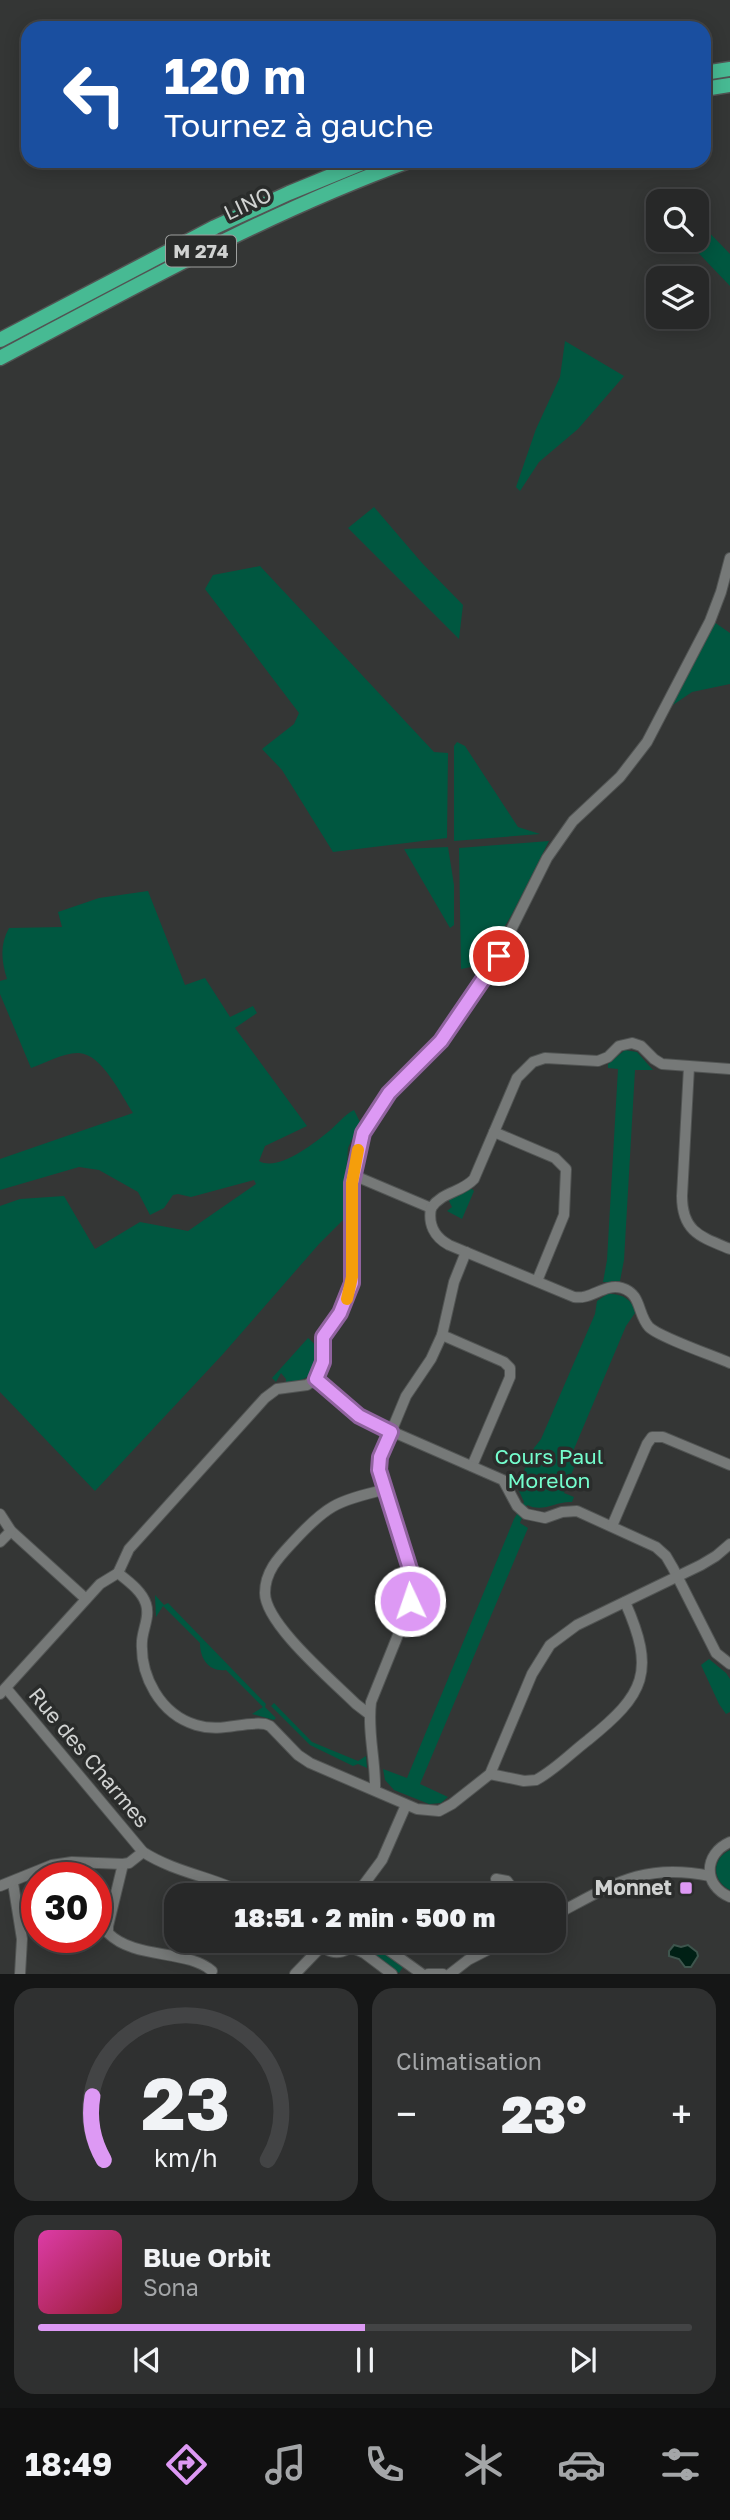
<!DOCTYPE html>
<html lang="fr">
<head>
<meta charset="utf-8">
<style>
  body { margin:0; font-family:"Golos Text",sans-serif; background:#2f3030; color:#f1f3f6; height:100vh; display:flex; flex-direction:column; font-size:26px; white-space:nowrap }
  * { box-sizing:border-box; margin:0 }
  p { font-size:23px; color:#a4a6a8 }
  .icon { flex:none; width:38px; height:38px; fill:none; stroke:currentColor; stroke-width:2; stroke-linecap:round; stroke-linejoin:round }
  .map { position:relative; height:1974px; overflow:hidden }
  .side { display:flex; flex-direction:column; gap:14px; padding:14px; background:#151616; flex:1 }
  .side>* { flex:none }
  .guide { position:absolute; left:21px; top:21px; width:690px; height:147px; border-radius:21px; box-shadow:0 4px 18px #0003,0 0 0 2px #434445; background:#1a4fa0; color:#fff; overflow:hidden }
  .fabs { position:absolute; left:646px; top:189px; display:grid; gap:14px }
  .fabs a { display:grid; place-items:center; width:63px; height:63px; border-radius:14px; background:#272828; box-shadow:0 4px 18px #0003,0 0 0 2px #434445; font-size:35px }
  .speed { position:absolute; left:21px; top:1862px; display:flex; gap:14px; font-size:35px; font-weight:700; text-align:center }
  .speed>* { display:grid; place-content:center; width:91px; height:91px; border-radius:50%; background:#272828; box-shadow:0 4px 18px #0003,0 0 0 2px #434445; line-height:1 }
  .speed .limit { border:10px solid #d22; background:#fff; color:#111 }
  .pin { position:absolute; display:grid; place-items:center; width:60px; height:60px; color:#fff; margin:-30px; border:4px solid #fff; border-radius:50%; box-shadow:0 2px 7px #0007 }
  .me { position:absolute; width:77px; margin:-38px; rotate:357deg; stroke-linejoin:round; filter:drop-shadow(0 0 5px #0008) }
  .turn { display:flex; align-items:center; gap:24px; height:147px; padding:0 28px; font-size:32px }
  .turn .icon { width:91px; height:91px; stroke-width:2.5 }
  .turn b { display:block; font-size:49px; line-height:60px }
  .big { font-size:52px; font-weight:800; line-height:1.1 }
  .side .card { flex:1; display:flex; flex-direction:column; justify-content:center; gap:10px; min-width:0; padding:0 24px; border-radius:21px; background:#2f3030 }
  .side .dial { align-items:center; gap:0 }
  .dial svg { height:182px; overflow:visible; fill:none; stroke:#434445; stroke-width:7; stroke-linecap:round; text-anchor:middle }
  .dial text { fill:#f1f3f6; stroke:none }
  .song { display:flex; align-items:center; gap:21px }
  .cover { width:84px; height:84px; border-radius:10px; background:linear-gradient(135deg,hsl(320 70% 55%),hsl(350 70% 35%)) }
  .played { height:7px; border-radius:4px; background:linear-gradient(90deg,#dd99f4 50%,#434445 50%) }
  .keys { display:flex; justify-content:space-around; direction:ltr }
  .heat { display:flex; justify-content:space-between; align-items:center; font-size:38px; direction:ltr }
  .side .tiles { flex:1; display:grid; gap:14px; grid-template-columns:1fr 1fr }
  .card:last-child { grid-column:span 2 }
  .trip { position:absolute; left:164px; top:1883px; width:402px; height:70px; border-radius:21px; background:#272828; box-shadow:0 4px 18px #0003,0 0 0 2px #434445; font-weight:800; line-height:70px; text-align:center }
  .dock { display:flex; height:112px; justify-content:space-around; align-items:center; background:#101010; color:#a4a6a8 }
  .dock .icon { width:49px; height:49px }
  .dock .current { color:#dd99f4 }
  .dock b { font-size:32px; color:#f1f3f6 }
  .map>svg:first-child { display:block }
  .green { fill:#005740 }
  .water { fill:#002015; stroke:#3e554d; stroke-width:2 }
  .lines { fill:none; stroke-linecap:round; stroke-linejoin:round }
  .minor-casing { stroke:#515453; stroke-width:12 }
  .highway-casing { stroke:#515453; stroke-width:17 }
  .minor { stroke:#767978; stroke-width:10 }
  .highway { stroke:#47ba93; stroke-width:14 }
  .route-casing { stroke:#90639f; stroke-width:18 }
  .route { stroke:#dd99f4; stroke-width:12 }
  .slow { stroke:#f59e0b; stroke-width:12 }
  .poi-dot { fill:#dd99f4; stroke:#2a2c2b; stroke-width:2.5 }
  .labels { text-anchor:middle; stroke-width:7; stroke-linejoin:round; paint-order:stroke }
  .shield { fill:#2a2c2b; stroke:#9ea09f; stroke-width:2 }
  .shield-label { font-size:19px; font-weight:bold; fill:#d0d2d1 }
  .street-label { font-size:21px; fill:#d0d2d1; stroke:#2a2c2b }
  .park-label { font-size:21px; fill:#74fdcd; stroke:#2a2c2b }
  .poi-label { font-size:21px; font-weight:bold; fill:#d0d2d1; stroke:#2a2c2b; text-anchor:end }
</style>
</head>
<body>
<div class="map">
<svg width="730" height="1974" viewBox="0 0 730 1974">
  <rect width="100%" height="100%" fill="#343635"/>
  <g class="green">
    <path d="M697,220l33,34v32l-44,-46h10z"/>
    <path d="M565,341l59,35 -46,53 -39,33 -19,29 -4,-4 20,-58 24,-52z"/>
    <path d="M374,507l48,56 41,42 -4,34 -111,-111z"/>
    <path d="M260,566l174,186 14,1 -1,85 -114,14 -51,-82 -20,-21 32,-25 5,-11 -94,-124 8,-14z"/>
    <path d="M714,622l16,11v51l-38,8 -22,15z"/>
    <path d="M457,742l8,4 53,81 22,7 -86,7v-95z"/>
    <path d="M549,841l-37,73 -33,56 -8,-3 -10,2 -2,-121z"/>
    <path d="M448,847l6,38v40l-4,3 -46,-79z"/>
    <path d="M148,891l37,94 20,-7 25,39 23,-11 4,7 -22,15 72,98 -42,20 -6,15c19,11 54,-17 69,-29 9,-7 16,-17 26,-22l6,12 -12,26 -5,72 -24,24 -96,110 -128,137 -95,-99v-186l20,-7 44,-3 31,53 45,-27 48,9 68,-47 -2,-4 -63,17 -13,-3 -5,1 -9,13 -14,7 -12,-23 -39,-22 -20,-3 -79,23v-31l133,-46c-12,-18 -31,-59 -54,-60 -14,-1 -34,10 -48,15l-31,-74v-13l7,-2c-6,-19 -7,-35 2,-51l53,-1 -4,-15 41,-14z"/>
    <path d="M625,1050l12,2 16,18h-18l-11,190 -4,21h-9l-1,13c13,0 23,6 25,19l-9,13 -52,123 1,16 -11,28 10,4 -2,5c-17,-1 -28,11 -45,3l-7,18 8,5 -108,256 28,13 -7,6 -12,1 -35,-14 -9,-10 -2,-11 24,9 107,-259 10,-17 -9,-20 3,-8 4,1 12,-27 7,-9 54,-125 2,-13 9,-6 1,-13h-4l4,-22 11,-191 -10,-1v-4z"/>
    <path d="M471,1188l3,3 -12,28 -15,-8 5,-4 -5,-10z"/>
    <path d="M308,1338c25,19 5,45 -22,45v-4l-5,-6 -5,9 -4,-4z"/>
    <path d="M155,1595l9,10 4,-2 98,101 -1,3 11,11 -2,2 -22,-6 11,-7 -37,-37c-17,2 -26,-11 -26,-27l-37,-37 -7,11z"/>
    <path d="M709,1659l17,14 4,6v33l-4,2 -7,-10 -18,-39z"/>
    <path d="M274,1703l38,39 46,19 8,-5 1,12 -9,-4 -5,2 -43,-21 -39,-39z"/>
    <path d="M730,1850v40c-18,-9 -19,-31 0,-40z"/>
    <path d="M364,1941h4l35,26 -4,6 -38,-27z"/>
  </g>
  <path class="water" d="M674,1945l7,2 7,-2 9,7 1,4 -7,11h-6l-6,-8 -10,-3v-5z"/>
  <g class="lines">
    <defs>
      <g id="minor">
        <path d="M689,1067l-7,129c0,36 19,41 48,53"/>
        <path d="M494,1132l61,26 11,11 -2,46 -27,66"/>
        <path d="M353,1175l78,33"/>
        <path d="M431,1208c12,-17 30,-15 43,-29l43,-101 16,-16 12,-4 53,3 10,-4 11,-11 13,-3 9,3 13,13 8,5 68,5"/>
        <path d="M431,1208c-3,16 3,29 18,37l125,52c18,3 30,-14 48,-9 20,6 15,26 27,39 10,10 65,29 81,36"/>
        <path d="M442,1335l62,27 6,6v9l-38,89"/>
        <path d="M316,1379l52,42 135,59 14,26 9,8 19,4 17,-6 15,-1 79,36 10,9 7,12 43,85 14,11"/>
        <path d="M0,1514l11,17 75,68"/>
        <path d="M612,1526l35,-82 5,-7h11l67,28"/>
        <path d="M0,1542l11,-11"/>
        <path d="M118,1573l11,-24 136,-151 12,-9 30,-4 9,-6 6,-10v-30l20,-30 10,-26v-100l8,-41 8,-17 21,-32 52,-52 50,-71 56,-112 26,-37 47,-44 27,-35 63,-121 11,-29 9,-34"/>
        <path d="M118,1573c10,8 24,18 28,31 4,13 -3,24 -4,37 -2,35 18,73 54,84 26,8 46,-4 69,-1l5,2 28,29 12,8 107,46 22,2 13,-7 38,-30 42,-100 18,-29 27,-20 124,-60 15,-9 14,-12"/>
        <path d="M6,1688l137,164c33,21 71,25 105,43"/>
        <path d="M0,1694l100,-110 18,-11"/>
        <path d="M369,1714l-13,-10c-23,-23 -91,-80 -91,-111 0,-22 14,-36 28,-51 32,-35 44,-42 91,-52"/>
        <path d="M490,1774l34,7 12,-1c19,-10 35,-27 52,-40 57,-46 68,-68 37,-138"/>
        <path d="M375,1790c1,-29 -8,-58 -4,-88l31,-77 8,-24 2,-13 -6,-34 -22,-64 -5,-29 27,-65 25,-37 11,-24 12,-53 12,-30"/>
        <path d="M730,1842c-27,12 -27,44 0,55"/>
        <path d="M123,1864l-15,62v7c27,27 79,16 104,38"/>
        <path d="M496,1879l11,2 10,14"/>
        <path d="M13,1883l9,56 -2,35"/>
        <path d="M0,1886l52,-21 20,-3 51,2 6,-1 14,-11"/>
        <path d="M356,1895l26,-35 24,-55"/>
        <path d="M555,1915c57,-30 88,-53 155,-39"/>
        <path d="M319,1941c9,15 26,15 36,0"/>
        <path d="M376,1941l46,33"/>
        <path d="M351,1947l13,6 28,21"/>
        <path d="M295,1974l27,-28"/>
        <path d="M428,1974h15"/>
        <path d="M450,1974l18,-14 37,-19"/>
      </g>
      <g id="highway">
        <path d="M704,73l26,-4"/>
        <path d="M704,89l26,-4"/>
        <path d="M0,340l215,-113 74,-34 78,-32"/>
        <path d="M0,358c134,-71 266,-145 409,-197"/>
      </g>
    </defs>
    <use href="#minor" class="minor-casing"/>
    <use href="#highway" class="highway-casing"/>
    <use href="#minor" class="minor"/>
    <use href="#highway" class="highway"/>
  </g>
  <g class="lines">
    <defs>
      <path id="route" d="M410,1601v-32l-31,-99 1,-13 11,-25 -32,-16 -43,-37 7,-17v-25l17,-24 12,-30v-100l11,-50 26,-40 52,-52 58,-85"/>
    </defs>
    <use href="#route" class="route-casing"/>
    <use href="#route" class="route"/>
    <path class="slow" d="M347,1299l5,-22v-94l6,-33"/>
  </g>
  <rect class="poi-dot" x="679" y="1881" width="14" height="14" rx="3.5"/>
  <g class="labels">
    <rect class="shield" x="166" y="235.5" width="70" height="31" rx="5"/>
    <g class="shield-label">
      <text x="201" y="258">M 274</text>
    </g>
    <g class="street-label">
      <text transform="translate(248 204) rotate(-25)" y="7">LINO</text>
      <text transform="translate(89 1758) rotate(50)" y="7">Rue des Charmes</text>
    </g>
    <g class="park-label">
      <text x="549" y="1464">Cours Paul<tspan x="549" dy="24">Morelon</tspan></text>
    </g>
    <g class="poi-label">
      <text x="672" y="1895">Monnet</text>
    </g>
  </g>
</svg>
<div class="fabs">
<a><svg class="icon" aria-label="search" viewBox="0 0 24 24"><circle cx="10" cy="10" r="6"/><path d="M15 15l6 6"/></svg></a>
<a><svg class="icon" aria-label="layers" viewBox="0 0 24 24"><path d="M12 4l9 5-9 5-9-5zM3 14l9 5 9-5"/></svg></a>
</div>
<div class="speed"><div class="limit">30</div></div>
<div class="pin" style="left:499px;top:956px;background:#d93025"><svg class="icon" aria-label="arrive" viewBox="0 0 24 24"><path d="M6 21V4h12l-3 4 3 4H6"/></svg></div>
<svg class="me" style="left:410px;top:1601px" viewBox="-20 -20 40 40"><circle r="17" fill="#dd99f4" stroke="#fff" stroke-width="3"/><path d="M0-11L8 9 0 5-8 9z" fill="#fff"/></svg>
<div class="trip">18:51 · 2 min · 500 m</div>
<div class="guide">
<div class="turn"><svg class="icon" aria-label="left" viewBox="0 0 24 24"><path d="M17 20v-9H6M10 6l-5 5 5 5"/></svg><div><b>120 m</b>Tournez à gauche</div></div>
</div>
</div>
<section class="side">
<div class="tiles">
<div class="card dial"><svg viewBox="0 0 100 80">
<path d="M14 69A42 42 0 1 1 86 69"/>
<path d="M14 69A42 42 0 0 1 9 41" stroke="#dd99f4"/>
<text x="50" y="56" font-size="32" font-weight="700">23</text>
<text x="50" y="72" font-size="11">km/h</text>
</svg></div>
<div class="card"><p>Climatisation</p>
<div class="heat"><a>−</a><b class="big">23°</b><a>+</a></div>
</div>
<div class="card">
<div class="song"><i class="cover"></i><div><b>Blue Orbit</b><p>Sona</p></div></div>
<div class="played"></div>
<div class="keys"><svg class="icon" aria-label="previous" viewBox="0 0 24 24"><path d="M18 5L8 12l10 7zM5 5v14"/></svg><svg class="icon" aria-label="pause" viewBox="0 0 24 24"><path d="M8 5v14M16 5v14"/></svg><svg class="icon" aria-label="next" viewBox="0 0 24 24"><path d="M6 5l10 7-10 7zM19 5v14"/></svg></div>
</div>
</div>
</section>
<nav class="dock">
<b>18:49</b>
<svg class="icon current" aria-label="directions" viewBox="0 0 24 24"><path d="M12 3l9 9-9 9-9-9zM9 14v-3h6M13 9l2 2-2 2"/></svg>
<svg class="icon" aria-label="music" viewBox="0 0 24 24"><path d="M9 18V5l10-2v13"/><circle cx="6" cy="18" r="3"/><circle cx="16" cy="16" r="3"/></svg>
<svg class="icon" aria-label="phone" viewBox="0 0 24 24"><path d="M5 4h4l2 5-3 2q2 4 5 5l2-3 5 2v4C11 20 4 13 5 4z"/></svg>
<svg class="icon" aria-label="climate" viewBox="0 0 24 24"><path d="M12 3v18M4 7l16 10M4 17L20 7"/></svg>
<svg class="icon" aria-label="car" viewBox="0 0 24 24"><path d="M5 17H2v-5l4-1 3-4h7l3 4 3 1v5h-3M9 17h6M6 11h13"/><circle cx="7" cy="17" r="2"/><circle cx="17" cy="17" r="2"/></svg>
<svg class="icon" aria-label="filters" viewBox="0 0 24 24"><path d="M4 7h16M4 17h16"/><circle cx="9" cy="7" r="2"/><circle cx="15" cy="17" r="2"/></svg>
</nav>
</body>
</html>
